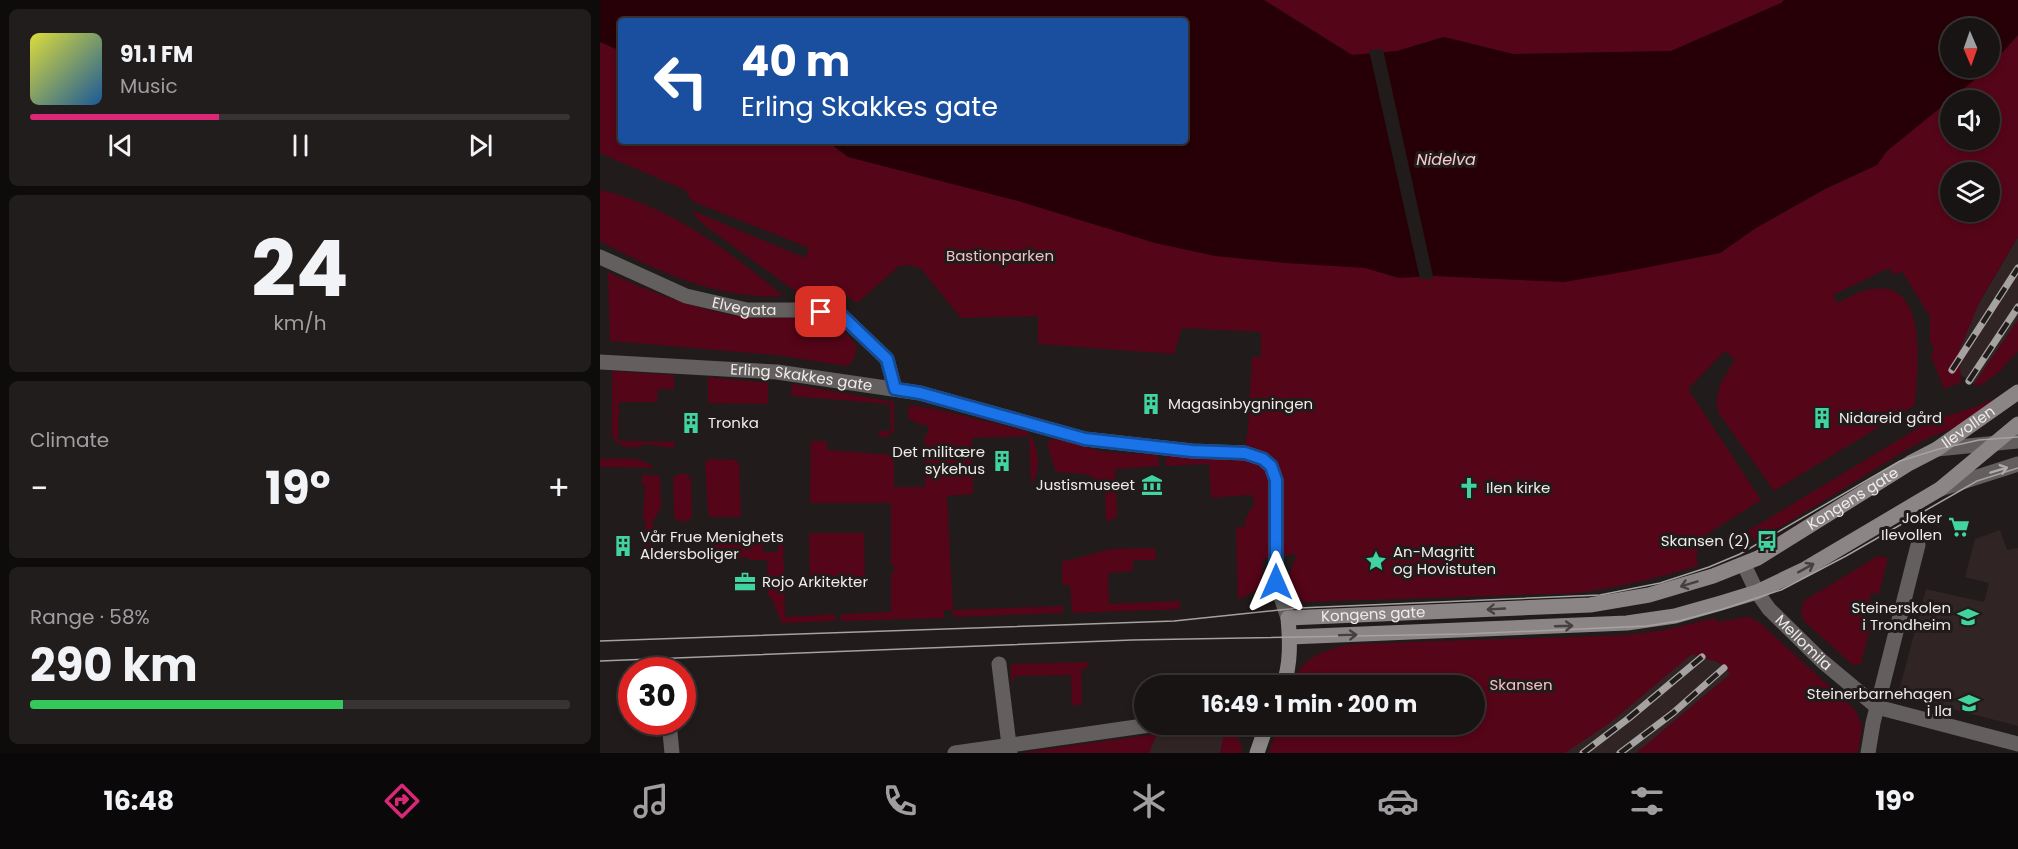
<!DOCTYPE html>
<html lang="en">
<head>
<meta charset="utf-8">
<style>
  body { margin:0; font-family:Poppins,sans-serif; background:#221d1d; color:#f1f3f6; height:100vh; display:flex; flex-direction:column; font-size:22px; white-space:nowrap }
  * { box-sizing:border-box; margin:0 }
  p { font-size:20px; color:#9f9ea0 }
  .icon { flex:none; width:33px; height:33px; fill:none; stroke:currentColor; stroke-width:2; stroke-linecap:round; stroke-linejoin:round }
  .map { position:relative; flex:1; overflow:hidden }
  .drawer { display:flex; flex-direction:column; gap:9px; padding:9px; background:#0e0b0b; width:600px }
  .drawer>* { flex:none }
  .guide { position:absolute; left:18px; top:18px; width:570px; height:126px; border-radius:6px; box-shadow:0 3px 9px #0003,0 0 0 2px #373334; background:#1a4fa0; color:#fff; overflow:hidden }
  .needle { width:39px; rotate:178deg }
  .controls { position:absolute; left:1340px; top:18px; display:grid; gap:12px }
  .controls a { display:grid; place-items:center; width:60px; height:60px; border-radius:50%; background:#191414; box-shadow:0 3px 9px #0003,0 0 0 2px #373334; font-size:30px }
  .speed { position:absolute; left:18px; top:657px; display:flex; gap:12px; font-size:30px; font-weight:700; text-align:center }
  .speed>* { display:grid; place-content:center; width:78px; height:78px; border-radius:50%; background:#191414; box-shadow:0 3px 9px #0003,0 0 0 2px #373334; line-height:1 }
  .speed .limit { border:9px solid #d22; background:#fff; color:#111 }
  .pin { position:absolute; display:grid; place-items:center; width:51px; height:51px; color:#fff; margin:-26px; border-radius:12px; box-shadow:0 3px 9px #0006 }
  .me { position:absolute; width:66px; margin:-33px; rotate:0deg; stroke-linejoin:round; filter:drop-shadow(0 0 4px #0008) }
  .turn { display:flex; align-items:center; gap:21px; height:126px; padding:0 24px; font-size:27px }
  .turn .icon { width:78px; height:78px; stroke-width:2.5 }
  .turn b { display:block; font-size:42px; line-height:51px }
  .big { font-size:45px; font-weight:700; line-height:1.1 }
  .drawer .card { flex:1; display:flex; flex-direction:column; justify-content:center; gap:9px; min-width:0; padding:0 21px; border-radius:9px; background:#221d1d }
  .drawer .dial { align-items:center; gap:0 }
  .dial b { font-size:78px; line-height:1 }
  .song { display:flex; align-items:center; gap:18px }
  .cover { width:72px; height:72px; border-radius:9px; background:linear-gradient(135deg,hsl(60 70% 55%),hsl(210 70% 35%)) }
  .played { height:6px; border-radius:3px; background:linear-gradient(90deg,#db2777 35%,#373334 35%) }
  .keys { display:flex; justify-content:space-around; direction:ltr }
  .heat { display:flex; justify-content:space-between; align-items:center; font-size:33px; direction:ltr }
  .charge { height:9px; border-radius:4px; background:linear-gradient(90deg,#34c759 58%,#373334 0) }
  .trip { position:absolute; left:534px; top:675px; width:351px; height:60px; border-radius:30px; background:#191414; box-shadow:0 3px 9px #0003,0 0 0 2px #373334; font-weight:700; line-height:60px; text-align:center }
  .tab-bar { display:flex; height:96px; justify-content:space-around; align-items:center; background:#0a0808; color:#9f9ea0 }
  .tab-bar .icon { width:42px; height:42px }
  .tab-bar .on { color:#db2777 }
  .tab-bar b { font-size:27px; color:#f1f3f6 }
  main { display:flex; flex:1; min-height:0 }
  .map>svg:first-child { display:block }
  .built { fill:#312425 }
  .green { fill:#550518; fill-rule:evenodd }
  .water { fill:#260006 }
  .pier { fill:#211b1b }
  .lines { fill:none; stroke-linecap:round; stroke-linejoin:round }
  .street { stroke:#635f5f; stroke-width:15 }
  .secondary { stroke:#8b8586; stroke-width:15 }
  .tram { stroke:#a6a2a2; stroke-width:1.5 }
  .rail-casing { stroke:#a6a2a2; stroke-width:7 }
  .rail { stroke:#211b1b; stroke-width:4.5; stroke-dasharray:14; stroke-linecap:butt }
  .oneway { stroke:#b0acac }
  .oneway2 { stroke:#464040 }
  .route-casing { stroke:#114b97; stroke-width:15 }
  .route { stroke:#1a73e8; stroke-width:10 }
  .labels { text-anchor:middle; stroke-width:6; stroke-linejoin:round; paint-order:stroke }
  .park-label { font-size:15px; fill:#f2c1c3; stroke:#211b1b }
  .street-label { font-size:15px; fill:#efebeb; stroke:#211b1b }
  .poi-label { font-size:15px; fill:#efebeb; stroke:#211b1b; text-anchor:start }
  .water-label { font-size:16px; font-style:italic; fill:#fbcacc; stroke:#211b1b }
</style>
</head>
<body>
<main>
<section class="drawer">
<div class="card">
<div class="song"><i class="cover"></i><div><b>91.1 FM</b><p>Music</p></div></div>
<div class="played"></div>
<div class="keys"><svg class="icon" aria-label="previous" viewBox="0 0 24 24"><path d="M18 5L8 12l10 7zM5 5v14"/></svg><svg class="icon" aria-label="pause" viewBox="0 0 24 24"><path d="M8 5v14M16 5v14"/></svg><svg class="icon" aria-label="next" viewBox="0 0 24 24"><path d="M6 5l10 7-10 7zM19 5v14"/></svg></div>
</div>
<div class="card dial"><b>24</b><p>km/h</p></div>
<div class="card"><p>Climate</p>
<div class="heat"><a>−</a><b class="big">19°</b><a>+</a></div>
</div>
<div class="card"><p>Range · 58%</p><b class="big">290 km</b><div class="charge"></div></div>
</section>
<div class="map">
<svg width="1418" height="753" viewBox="0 0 1418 753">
  <rect width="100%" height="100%" fill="#211b1b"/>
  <g class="built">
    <path d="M1418,237v83l-44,64 -30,-21z"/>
    <path d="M1400,530l7,20 11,-2v178l-120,-31 28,-106 58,13 5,-19 -24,-6 10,-38z"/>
    <path d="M1073,648l45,14 12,12 -54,79h-163z"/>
    <path d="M612,726l13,3 11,6 4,7 2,11h-217z"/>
  </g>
  <g class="green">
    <path d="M664,0h520l-3,3 -110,48 -158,3 -69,-17 -47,14 -45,4z"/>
    <path d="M1418,35v202l-38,64 -21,50 2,31 -17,7 -13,-33 3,-8 -4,-6v-25l-28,-46 -8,4 -5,-7 -56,27 5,8c10,-5 23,-13 34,-14 58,-10 45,82 43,116l-141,86 -56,-79c-4,-23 5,-33 17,-52l-10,-9 -37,38 73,111 -54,34 -11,21 2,11c-40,12 -79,21 -119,27l-274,9 -12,-5 -6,-17 10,-26 -34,5c-1,25 -1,30 -25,41l-2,-73h9v-8l10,-17 -4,-7 -40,3 -2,-34 -43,2 -1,-8 5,-2 68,3 4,2 6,-31 4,-73h9v-25l-79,-4 -8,26 -136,-10v-28l-77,2 -40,-49 -10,-4 -12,1 -42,37 -11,-8 -44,1 -98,-71 -11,-11 3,-2 109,46 4,-10 -117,-47 -7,-11 -85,-37v-111l21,9v90h206l21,16 108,27 121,33v2l5,2 607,37 31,-5 36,-25 69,-39 52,-24 10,-14 102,-83zM1350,100h39v40h-39zM1350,172h39v40h-39z"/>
    <path d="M0,190c69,16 130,61 183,106 -62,5 -129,-26 -183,-55z"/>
    <path d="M8,272c44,21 88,38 136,45 24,4 50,-3 73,3 17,3 33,13 40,28l-3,11 -7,7 -71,-11 -166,-14z"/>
    <path d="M1418,320v31l-20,22 -20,14 -4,-3z"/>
    <path d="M12,371l62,4v14h-16l-1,13h-38l-1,39 56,1v6l-32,-4 -1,3c-14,0 -24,2 -29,-13z"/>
    <path d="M108,377l60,6v21l-60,-1z"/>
    <path d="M192,384l102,18v30l-9,5 -6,-1v-5h12l-1,-27 -99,-8z"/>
    <path d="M1394,399l3,3 -34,22 -37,15 -18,10 -124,76 -30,16 -6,-10 180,-109 44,-14z"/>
    <path d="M309,405l26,4 91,22c12,9 17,41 5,52l-2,-47 -57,2 1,56 -26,2 6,114 110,-4v7l-110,4v-7h-9v8l-103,3v-7l50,-2v-39h3v-8h-3v-62h-81l1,-62h16v9l67,5v32h31v-53h3v-9h-7l-13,-7z"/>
    <path d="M453,438l50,14 54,3 3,11 -45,3 2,48 -11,4 -1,-34h-4c-5,-17 -30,-13 -45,-15l-9,-28z"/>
    <path d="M0,459c17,0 42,-4 54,9l-54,-1z"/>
    <path d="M110,459l25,1 4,3 2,52 -3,2h-28l-2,-4 -3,-50z"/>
    <path d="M78,474h9l4,5 1,38 -4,4h-10l-4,-4 -1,-39z"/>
    <path d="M42,475h15l3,3 1,30 -8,13 -2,34h-6l2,-17 -3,-1 2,-17h-3l2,-35h-3z"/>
    <path d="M119,533h23v4l21,1v14h15v-14h-7l2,-4h10l2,83 50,-3v7l-53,2 -11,-26h-3l-1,-37h-18l-1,-3 -34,3 -1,-23z"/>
    <path d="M209,533h55l1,55 -55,2z"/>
    <path d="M555,548l1,12h-23v11l-25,2 1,31 71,-3v8l-108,4 -2,-28h-8v-23l49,-13z"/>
    <path d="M1278,556l10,2 -9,36 -8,-1 -7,32 6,3 -9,36 -8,1 -49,-44c-4,-9 -3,-13 1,-21z"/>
    <path d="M1148,617l11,5 96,88 7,16 -4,27h-222l94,-79 -12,-12 -26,-8 -81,68 -46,31h-296l9,-28 196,-1v-38l-183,-1c10,-28 36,-37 63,-41l272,-9 38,-5 51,-12 2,4z"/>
    <path d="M489,662l-3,7h-5l1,36h-10l-1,-30 -57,1v5h-3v-17z"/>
    <path d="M625,729c10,6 18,12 17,24h-22z"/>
    <path d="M557,734l-8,19h-125l1,-1z"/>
  </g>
  <path class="water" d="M0,0h664l88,55 45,-4 47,-14 69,17 158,-3 110,-48 3,-3h234v35l-29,32v-39h-39v40h39l-102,83 -10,14 -52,24 -69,39 -36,25 -91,18 -65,11 -131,-6 -34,2 -34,-10 -79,-5 -71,-7 -60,-13 -137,-42 -170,-44 -21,-16h358v-120h-564v30l-21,-9z"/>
  <path class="pier" d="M783,49l50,227v3h-13l-51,-229z"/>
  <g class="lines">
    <g class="street">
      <path id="s1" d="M0,257l86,39 61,14h54l40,5 46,44 8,30"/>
      <path id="s2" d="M0,362l177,10 143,21 165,46 107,12 53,2 18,6 8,7 5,14v102l12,36"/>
      <path d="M1337,449l81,-8"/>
      <path d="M1340,489l78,-25"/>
      <path id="s3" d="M1144,565l13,27 12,17 53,52 55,46 141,37"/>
      <path d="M399,664l11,89"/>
      <path d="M69,722l3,31"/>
      <path d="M648,724l17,7"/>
      <path d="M355,753l202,-29"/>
      <path d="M1268,753l5,-30 45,-178"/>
    </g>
    <g class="secondary">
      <path d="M690,637l337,-14 48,-7 46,-13 36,-11 48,-23 135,-80 78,-65"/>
      <path id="s4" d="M683,686c8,-22 7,-45 5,-68l302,-13 59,-10 64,-19 45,-18 152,-95 27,-14 81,-57"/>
      <path d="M657,753l10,-29"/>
    </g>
    <g class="tram">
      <path d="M0,641l574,-20 125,-13 301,-13 60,-12 49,-16 31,-13 160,-93 39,-12 40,-9 39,-3"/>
      <path d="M0,661l532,-21 332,-6 183,-8 32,-5 44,-12 58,-19 65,-34 131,-75 41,-13"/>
    </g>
    <defs>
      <g id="rail">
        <path d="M1352,370l66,-102"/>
        <path d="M1369,381l49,-74"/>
        <path d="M983,753l46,-35 73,-61"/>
        <path d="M1020,753l53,-40 51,-45"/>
      </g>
    </defs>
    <use href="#rail" class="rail-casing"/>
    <use href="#rail" class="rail"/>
  </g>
  <defs><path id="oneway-shaft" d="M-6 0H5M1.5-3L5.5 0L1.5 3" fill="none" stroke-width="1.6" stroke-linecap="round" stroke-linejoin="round" transform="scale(1.5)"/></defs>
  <use class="oneway" href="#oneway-shaft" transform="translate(1399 470) rotate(-17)"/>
  <g class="oneway2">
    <use href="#oneway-shaft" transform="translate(1206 568) rotate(-29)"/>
    <use href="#oneway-shaft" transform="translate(1089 584) rotate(163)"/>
    <use href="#oneway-shaft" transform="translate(896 609) rotate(177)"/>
    <use href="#oneway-shaft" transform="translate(964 626) rotate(-2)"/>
    <use href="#oneway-shaft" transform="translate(748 635) rotate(-2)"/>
  </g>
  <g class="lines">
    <defs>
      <path id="route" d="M221,312l20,3 46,44 8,30 25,4 165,46 107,12 53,2 18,6 8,7 5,14v102"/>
    </defs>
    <use href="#route" class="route-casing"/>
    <use href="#route" class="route"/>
  </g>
  <defs>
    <symbol id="building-bare" viewBox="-9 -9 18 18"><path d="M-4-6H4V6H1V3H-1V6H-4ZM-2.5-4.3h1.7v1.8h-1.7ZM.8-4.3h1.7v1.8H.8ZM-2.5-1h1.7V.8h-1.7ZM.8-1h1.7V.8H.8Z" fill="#41d4a1" stroke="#211b1b" stroke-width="2.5" paint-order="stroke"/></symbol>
    <symbol id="museum-bare" viewBox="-9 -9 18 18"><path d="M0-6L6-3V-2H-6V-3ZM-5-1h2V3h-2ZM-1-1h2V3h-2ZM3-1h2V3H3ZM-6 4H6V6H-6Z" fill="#41d4a1" stroke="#211b1b" stroke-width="2.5" paint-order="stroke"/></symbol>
    <symbol id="church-bare" viewBox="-9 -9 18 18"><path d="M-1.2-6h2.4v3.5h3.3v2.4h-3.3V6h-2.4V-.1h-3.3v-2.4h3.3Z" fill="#41d4a1" stroke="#211b1b" stroke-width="2.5" paint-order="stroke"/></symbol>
    <symbol id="supermarket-bare" viewBox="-9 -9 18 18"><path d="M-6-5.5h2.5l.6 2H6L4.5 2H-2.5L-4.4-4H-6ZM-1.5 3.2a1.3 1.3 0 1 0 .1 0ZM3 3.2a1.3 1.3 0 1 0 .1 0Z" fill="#41d4a1" stroke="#211b1b" stroke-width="2.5" paint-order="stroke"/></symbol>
    <symbol id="bus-bare" viewBox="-9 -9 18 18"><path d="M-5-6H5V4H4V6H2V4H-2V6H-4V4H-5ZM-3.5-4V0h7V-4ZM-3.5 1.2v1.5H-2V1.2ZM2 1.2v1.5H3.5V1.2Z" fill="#41d4a1" stroke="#211b1b" stroke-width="2.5" paint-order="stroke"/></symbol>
    <symbol id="sight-bare" viewBox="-9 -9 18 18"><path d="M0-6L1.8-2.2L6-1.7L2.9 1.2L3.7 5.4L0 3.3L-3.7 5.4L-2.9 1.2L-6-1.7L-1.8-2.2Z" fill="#41d4a1" stroke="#211b1b" stroke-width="2.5" paint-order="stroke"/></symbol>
    <symbol id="office-bare" viewBox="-9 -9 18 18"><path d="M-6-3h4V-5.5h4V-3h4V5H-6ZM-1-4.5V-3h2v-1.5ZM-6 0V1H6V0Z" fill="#41d4a1" stroke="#211b1b" stroke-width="2.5" paint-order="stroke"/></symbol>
    <symbol id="school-bare" viewBox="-9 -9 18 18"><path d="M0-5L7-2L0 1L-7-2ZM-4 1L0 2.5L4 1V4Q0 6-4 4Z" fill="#41d4a1" stroke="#211b1b" stroke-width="2.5" paint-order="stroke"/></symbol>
  </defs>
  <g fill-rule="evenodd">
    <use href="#building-bare" x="536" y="389" width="30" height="30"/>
    <use href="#building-bare" x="1207" y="403" width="30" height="30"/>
    <use href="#building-bare" x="76" y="408" width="30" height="30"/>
    <use href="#building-bare" x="387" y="446" width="30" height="30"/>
    <use href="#museum-bare" x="537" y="470" width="30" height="30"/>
    <use href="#church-bare" x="854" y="473" width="30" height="30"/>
    <use href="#supermarket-bare" x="1344" y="512" width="30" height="30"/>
    <use href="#bus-bare" x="1152" y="526" width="30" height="30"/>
    <use href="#building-bare" x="8" y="531" width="30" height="30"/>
    <use href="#sight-bare" x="761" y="546" width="30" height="30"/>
    <use href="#office-bare" x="130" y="567" width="30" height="30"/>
    <use href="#school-bare" x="1353" y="602" width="30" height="30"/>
    <use href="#school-bare" x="1354" y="688" width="30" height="30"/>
  </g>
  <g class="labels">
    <g class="park-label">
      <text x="400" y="261">Bastionparken</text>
      <text x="921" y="690">Skansen</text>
    </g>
    <g class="street-label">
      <text dy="5" stroke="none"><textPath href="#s1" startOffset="154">Elvegata</textPath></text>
      <text dy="5" stroke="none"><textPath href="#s2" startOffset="202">Erling Skakkes gate</textPath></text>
      <text dy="5" stroke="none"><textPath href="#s4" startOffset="794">Ilevollen</textPath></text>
      <text dy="5" stroke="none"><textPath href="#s4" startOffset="658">Kongens gate</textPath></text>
      <text dy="5" stroke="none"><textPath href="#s4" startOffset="154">Kongens gate</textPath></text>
      <text dy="5" stroke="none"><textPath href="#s3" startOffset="99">Mellomila</textPath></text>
    </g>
    <g class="poi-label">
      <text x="568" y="409">Magasinbygningen</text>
      <text x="1239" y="423">Nidareid gård</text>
      <text x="108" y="428">Tronka</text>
      <text x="385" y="457" text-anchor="end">Det militære<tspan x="385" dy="17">sykehus</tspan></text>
      <text x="535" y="490" text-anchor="end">Justismuseet</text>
      <text x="886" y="493">Ilen kirke</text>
      <text x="1342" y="523" text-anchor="end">Joker<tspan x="1342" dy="17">Ilevollen</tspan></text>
      <text x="40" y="542">Vår Frue Menighets<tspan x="40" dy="17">Aldersboliger</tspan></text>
      <text x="1150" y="546" text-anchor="end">Skansen (2)</text>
      <text x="793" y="557">An-Magritt<tspan x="793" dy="17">og Hovistuten</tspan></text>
      <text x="162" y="587">Rojo Arkitekter</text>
      <text x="1351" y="613" text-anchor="end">Steinerskolen<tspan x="1351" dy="17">i Trondheim</tspan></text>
      <text x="1352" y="699" text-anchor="end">Steinerbarnehagen<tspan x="1352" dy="17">i Ila</tspan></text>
    </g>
    <g class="water-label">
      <text x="846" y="165">Nidelva</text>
    </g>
  </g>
</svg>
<div class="controls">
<a><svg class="needle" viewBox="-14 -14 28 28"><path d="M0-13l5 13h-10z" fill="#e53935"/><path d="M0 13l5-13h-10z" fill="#9f9ea0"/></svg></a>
<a><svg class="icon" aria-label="sound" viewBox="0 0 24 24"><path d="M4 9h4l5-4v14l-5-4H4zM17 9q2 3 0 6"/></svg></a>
<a><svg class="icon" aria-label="layers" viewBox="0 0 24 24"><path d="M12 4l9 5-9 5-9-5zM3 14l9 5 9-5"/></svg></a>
</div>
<div class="speed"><div class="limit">30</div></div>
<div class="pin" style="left:221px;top:312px;background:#d93025"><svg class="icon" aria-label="arrive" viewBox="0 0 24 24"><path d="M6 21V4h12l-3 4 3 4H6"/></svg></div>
<svg class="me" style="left:676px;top:582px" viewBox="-20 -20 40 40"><path d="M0-17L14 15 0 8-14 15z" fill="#1a73e8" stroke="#fff" stroke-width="4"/></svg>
<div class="trip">16:49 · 1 min · 200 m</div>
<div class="guide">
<div class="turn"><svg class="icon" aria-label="left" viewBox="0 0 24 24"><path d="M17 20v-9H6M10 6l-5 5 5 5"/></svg><div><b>40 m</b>Erling Skakkes gate</div></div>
</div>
</div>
</main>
<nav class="tab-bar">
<b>16:48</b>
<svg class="icon on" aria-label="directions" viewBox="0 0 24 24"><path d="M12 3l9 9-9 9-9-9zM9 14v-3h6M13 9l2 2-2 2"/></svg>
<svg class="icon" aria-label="music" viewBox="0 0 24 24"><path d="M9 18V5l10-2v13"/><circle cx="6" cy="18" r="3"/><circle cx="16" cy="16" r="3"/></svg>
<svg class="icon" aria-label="phone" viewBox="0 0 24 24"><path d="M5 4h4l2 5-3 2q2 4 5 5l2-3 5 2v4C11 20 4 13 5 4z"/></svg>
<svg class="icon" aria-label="climate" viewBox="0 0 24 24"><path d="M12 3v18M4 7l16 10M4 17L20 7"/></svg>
<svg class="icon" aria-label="car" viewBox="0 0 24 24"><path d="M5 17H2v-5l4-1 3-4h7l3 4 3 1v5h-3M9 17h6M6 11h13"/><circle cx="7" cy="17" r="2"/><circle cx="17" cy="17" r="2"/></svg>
<svg class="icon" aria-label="filters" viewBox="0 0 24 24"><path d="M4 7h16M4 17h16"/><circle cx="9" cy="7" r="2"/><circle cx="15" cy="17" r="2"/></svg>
<b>19°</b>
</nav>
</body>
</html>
